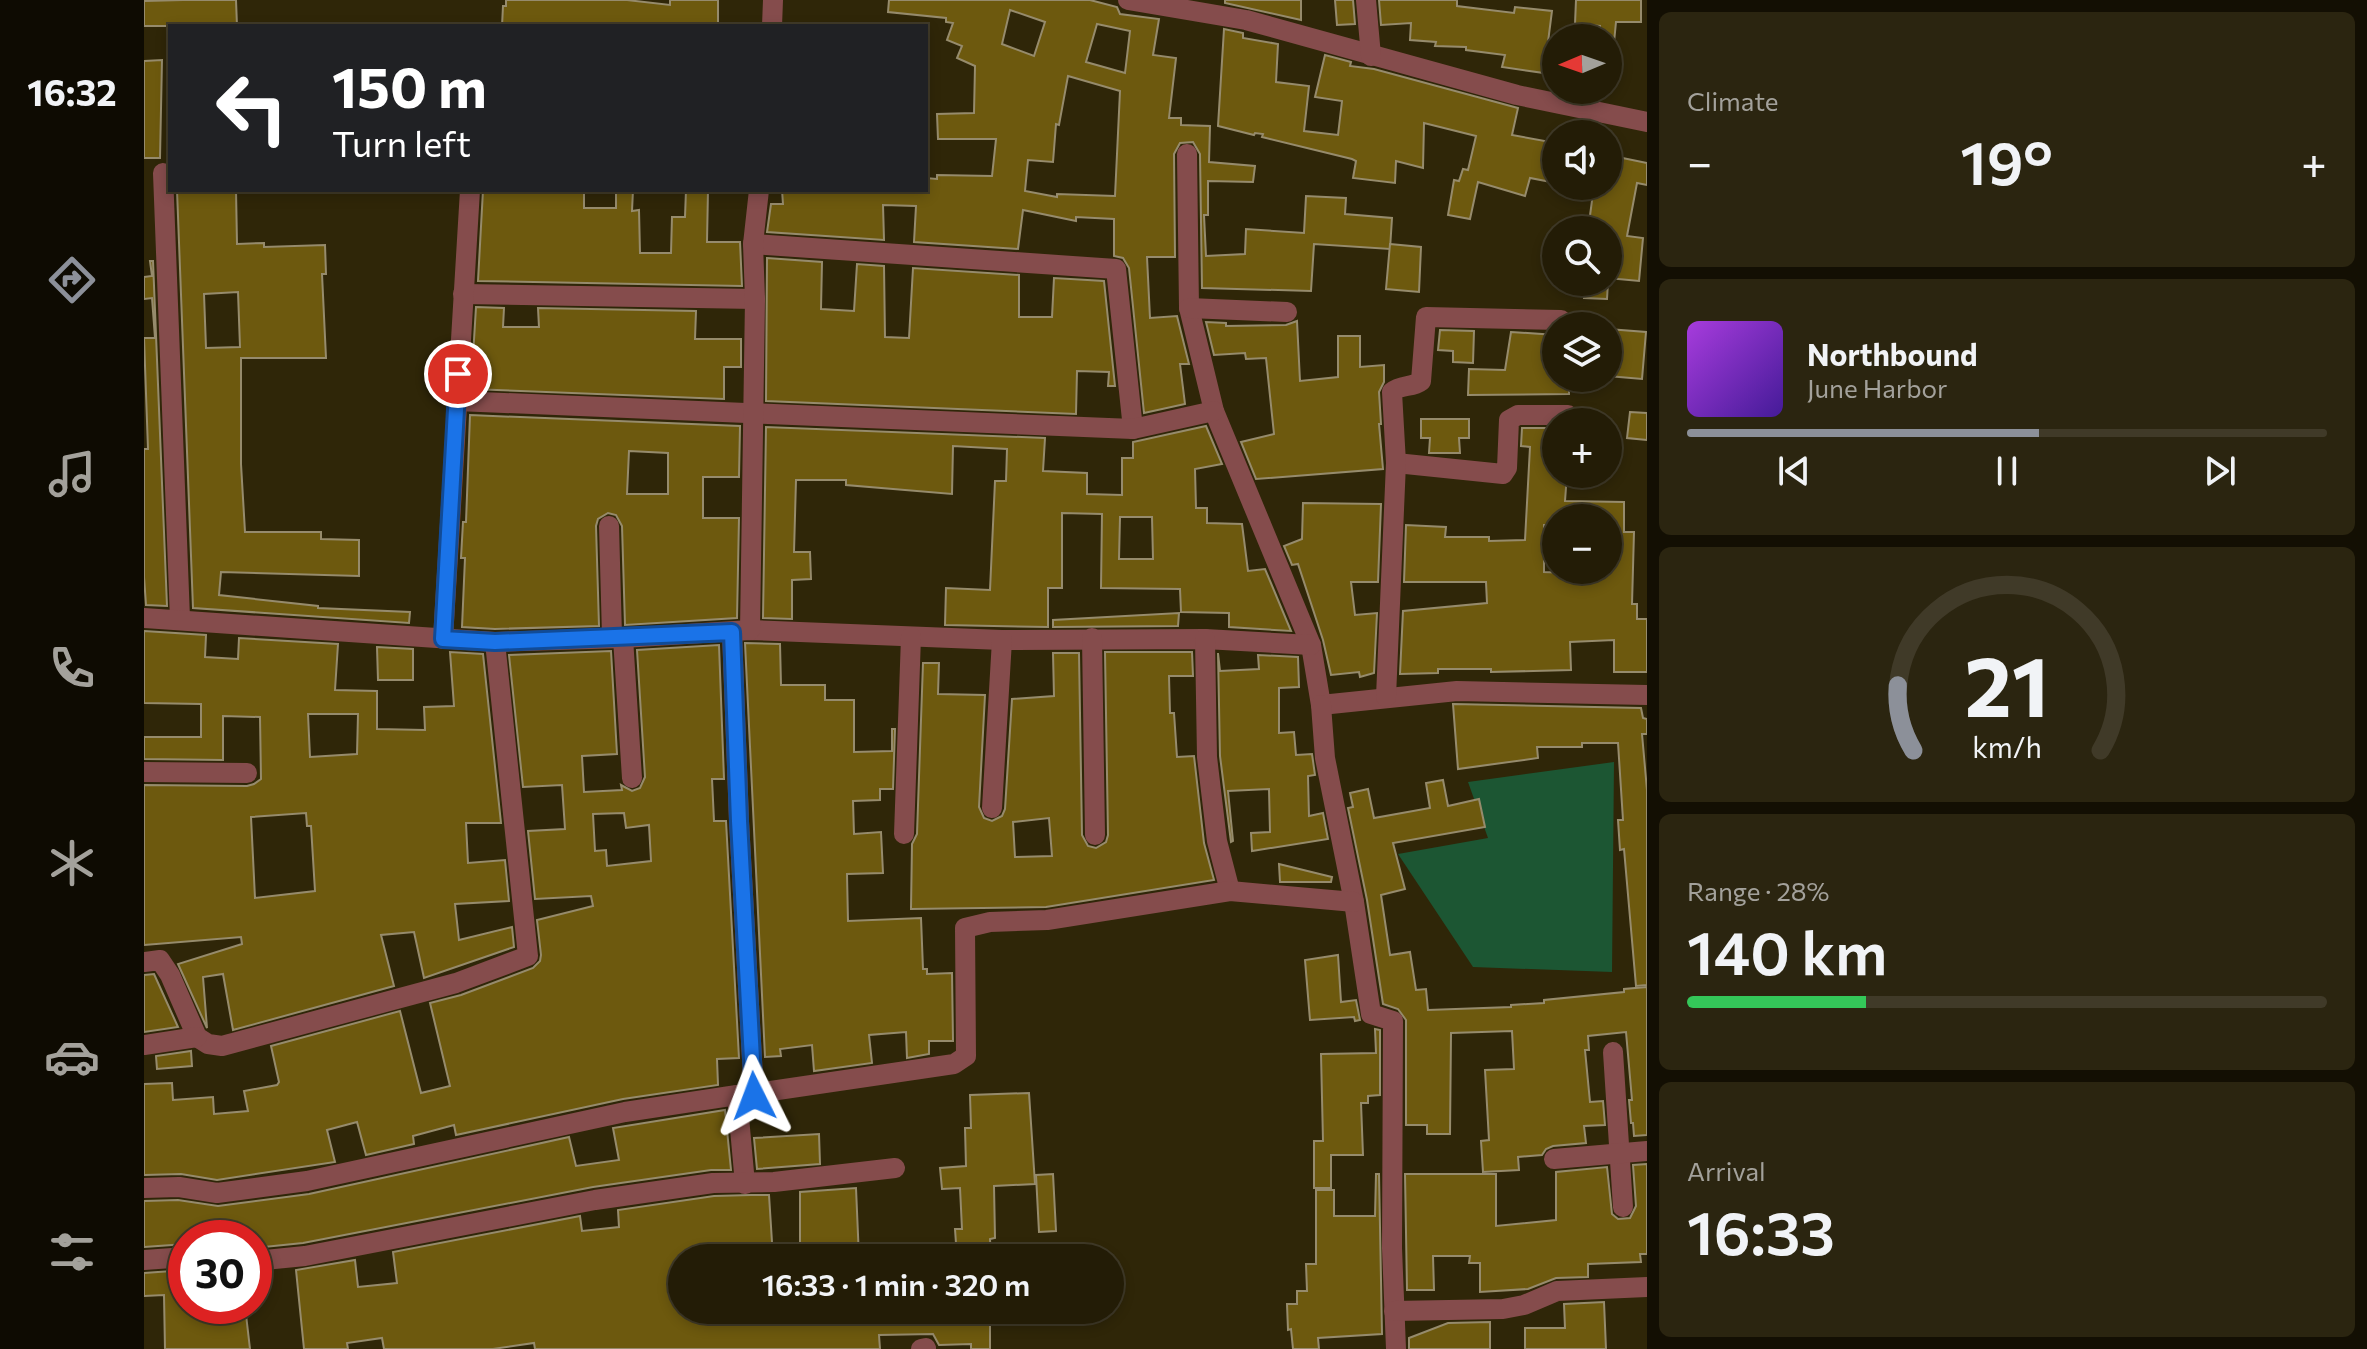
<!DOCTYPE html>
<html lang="en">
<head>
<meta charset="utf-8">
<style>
  body { margin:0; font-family:Commissioner,sans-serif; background:#2b2510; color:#f1f3f6; height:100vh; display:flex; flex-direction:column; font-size:30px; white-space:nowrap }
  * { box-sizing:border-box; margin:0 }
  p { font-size:26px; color:#a3a19b }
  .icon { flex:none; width:44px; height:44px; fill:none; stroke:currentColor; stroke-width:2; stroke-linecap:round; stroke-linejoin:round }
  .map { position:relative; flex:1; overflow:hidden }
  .sheet { display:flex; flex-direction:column; gap:12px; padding:12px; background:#130f03; width:720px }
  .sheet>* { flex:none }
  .banner { position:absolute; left:24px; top:24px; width:760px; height:168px; border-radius:0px; box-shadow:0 4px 12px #0003,0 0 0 2px #403a28; background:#202124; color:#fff; overflow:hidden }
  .needle { width:52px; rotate:268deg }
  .buttons { position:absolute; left:1398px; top:24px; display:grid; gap:16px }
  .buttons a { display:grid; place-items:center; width:80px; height:80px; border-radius:50%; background:#231c06; box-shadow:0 4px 12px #0003,0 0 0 2px #403a28; font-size:40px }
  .speed { position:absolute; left:24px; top:1220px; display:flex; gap:16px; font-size:40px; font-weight:700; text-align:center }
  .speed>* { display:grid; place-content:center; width:104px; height:104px; border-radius:50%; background:#231c06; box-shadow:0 4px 12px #0003,0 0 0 2px #403a28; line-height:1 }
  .speed .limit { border:12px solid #d22; background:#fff; color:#111 }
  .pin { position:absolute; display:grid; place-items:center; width:68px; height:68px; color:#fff; margin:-34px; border:4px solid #fff; border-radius:50%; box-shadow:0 2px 8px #0007 }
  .me { position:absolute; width:88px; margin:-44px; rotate:357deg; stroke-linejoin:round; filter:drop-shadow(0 0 6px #0008) }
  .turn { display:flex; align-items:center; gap:28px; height:168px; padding:0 32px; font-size:36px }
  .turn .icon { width:104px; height:104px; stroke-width:2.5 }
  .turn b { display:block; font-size:56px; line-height:68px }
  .big { font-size:60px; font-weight:600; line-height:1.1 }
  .sheet .card { flex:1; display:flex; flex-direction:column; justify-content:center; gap:12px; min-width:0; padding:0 28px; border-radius:12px; background:#2b2510 }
  .sheet .dial { align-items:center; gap:0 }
  .dial svg { height:208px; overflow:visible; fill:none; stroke:#403a28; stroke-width:7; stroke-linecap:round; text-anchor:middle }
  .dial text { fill:#f1f3f6; stroke:none }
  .song { display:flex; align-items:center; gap:24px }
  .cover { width:96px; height:96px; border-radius:12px; background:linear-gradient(135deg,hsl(280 70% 55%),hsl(260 70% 35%)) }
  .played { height:8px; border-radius:4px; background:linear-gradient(90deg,#8c9099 55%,#403a28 55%) }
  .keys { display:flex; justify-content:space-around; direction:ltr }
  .heat { display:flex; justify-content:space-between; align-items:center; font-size:44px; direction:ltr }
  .charge { height:12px; border-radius:6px; background:linear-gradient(90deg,#34c759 28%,#403a28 0) }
  .trip { position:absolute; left:524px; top:1244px; width:456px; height:80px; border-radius:40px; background:#231c06; box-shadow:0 4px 12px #0003,0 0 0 2px #403a28; font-weight:600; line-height:80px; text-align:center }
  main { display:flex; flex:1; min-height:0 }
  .menu { display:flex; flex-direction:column; width:144px; justify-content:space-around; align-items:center; background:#0e0b02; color:#a3a19b }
  .menu .icon { width:56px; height:56px }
  .menu .selected { color:#8c9099 }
  .menu b { font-size:36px; color:#f1f3f6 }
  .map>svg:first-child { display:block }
  .green { fill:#1c5633 }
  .building { fill:#6d590e; stroke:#968b6c; stroke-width:2; fill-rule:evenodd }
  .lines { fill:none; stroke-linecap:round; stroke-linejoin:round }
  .street { stroke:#854c4c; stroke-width:20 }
  .route-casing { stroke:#114b97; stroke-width:20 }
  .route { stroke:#1a73e8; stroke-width:14 }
</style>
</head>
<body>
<main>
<nav class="menu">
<b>16:32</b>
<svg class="icon selected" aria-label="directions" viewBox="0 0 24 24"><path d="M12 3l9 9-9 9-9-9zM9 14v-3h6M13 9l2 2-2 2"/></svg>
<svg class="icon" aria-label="music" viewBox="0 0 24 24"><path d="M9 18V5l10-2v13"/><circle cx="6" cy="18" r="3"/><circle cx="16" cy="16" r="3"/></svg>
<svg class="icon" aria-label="phone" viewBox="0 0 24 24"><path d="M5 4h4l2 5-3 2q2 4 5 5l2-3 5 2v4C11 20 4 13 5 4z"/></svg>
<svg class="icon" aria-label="climate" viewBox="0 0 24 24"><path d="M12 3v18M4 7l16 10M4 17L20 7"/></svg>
<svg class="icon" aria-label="car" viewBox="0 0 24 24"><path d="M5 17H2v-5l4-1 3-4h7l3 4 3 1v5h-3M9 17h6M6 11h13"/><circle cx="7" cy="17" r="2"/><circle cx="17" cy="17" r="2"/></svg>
<svg class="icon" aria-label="filters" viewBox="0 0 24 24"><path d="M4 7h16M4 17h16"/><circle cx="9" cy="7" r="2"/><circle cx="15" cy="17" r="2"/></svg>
</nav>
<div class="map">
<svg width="1503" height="1349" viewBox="0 0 1503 1349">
  <rect width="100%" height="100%" fill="#2f2608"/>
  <path class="green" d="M1470,762l-2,210 -139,-5 -75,-113 90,-16 -20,-56z"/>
  <g class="building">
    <path d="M39,0h53l1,26h-93v-25z"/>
    <path d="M362,0h121l43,5v-5h48v26h-216l1,-20h3z"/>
    <path d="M745,0h201l27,7 3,7 39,5 -6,36 23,3 -7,60h12v7l29,1 -1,36 46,4 -2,16 -45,-1v34h-4l2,41 39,-2 1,-25 58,4 2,-37 40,2 -1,16 47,4 -2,31 -76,-5 -3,47 -109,-3 -2,-134 -7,-12 -13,1 -6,11 1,103h-28l3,61 27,-2 12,48h-9l5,40 -41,9 -15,-145 -6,-10 -9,-2v-37l-38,-2v4l-53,-11 -5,39 -104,-7 2,-36 -33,-1 1,35 -117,-8 4,-28h12l-1,-14h144v-12l11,1v-4l55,1 4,-37h-58l-1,-25 37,-1 1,-47 -18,-8 5,-12 -15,-6 6,-17 -7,-1v-4l-58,-6zM866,10l35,12 -11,34 -32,-12zM953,24l33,7 -5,42 -39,-11zM924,76l52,15 -5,105 -58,-2v3l-32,-6 3,-31 25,2 3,-38 3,1z"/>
    <path d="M1081,0h76v20l-76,-17z"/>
    <path d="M1191,0h18l2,24 -18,1z"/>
    <path d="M1235,0h78v6l57,7 1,-6 37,4 -8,62 -42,-6 3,-12 -39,-5v-3l-31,-1 1,-4 -26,-2 1,-17 -30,2z"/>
    <path d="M1432,0h65v22h-25l-4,41h-4v-25h-9l1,-12 -25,-2z"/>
    <path d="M1080,29l19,4v5l35,6 -2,38 33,4 -5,45 34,4 4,-34 -27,-4 10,-42 26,7 -1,4 24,3 144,39 -6,27 44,8v40l-26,-5 -5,18 -47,-14 -8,37 -22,-4 6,-35 5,1 4,-12 5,1 8,-34 -52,-13 -1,45 -27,-7 -1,22 -42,-5 3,-17 -4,-2 -90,-22 1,-3 -8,-1 -1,2 -36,-9z"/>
    <path d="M18,60l-2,98h-16v-97z"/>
    <path d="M1464,155l39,8v22l-10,-2 -10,53 16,2 -4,43 -31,-3v-48h-20l6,-44h14z"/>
    <path d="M33,190h59l1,54 27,-1v4l61,-2 1,29h-4l4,84h-85v106l4,68h76v7l38,1v36l-138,-4 -2,23 99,11v2l92,4 -1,11 -216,-15zM94,292l2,55 -34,1 -2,-54z"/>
    <path d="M339,190h101v18h32v-18h17l-1,21 7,-1 1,43h31l1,-36h13l1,-27h22l-1,52h33l2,44 -264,-5z"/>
    <path d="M1246,244l31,3 -2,45 -33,-3z"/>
    <path d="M623,258l55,4 -1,47 33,2 3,-47 27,2 1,71 24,1 4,-70 106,7v42h33l2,-39 50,3 11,105h-7l1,-14 -32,-1 -1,43 -310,-13z"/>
    <path d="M6,261h3l14,345 -21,-1 -2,-28v-128h4l-4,-111h11l-3,-40 -8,1v-22l8,-1z"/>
    <path d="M1441,282h23l-1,17 -23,-1z"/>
    <path d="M332,307l28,1 -1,19h36l-1,-19 158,3 -1,28h46v28h-17v32l-253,-10z"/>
    <path d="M1153,321l3,60 38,-4v-41h22v31l24,-2v17l-5,10 2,32h-2l4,45 -127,10 -15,-37 33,-8 -8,-76 -20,1 -1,-6 -31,2 -8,-33 20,1v3l60,-1z"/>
    <path d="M1464,329l38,3 -4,47 -34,-3z"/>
    <path d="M1296,330l34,1 -1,32 -20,-1v-11l-15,-1z"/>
    <path d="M1367,332l45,3v43h13v16l-101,1 1,-26 36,1z"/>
    <path d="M1486,412l17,1v27l-20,-2z"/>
    <path d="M326,415l270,11 -1,51h-36v41h36l-2,100 -112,7 -3,-99 -6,-11 -8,-2 -10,6 -2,7 3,100 -104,3 -33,-2 3,-69h-4l2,-36h3zM485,451l39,2v41h-41z"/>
    <path d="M1277,419h48v19h-10l1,15h-31l1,-15h-9z"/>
    <path d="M1062,426l16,38 -27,5 1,39h11v15l35,1 6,47 17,-2 26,62 -62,-4v-14l-48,-1 -1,-23 -79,-1 1,-74 -40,-1v75h-14v39l-103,-2 1,-37 44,2 5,-109h11l1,-32 -54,-3 -1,48 -106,-9v-5h-50l-2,72h16l1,27 -19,1v39l-29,-1 3,-191 279,11 -2,33 44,2v21l35,1v-37h11v-16zM976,517h32l1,42h-34z"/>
    <path d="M1378,428h31l-5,39h8v7h11l-2,27 59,1v30h10l-2,72h5v15h10v53h-33v-32l-44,2 1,28 -80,2v-3h-53v4l-38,1 3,-63 84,-8 -1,-21h-82l2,-57 40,2 -1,10h44v4l36,-1 5,-93 -9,-1zM1412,518h52v52h-15v4l-49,-2v-47h12z"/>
    <path d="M1159,503l78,1 -3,78h-27l4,33 22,-2 -3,60 -14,4 -1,-5 -28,3 -8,-35 -25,-76 -6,1 -8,-19 18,-7z"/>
    <path d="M1035,613l-1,13 -125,1v-7z"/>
    <path d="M0,631l62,4 -1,22 33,2 1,-21 99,6 -3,46 42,1v38l48,1 -1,-23 30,-1 -4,-54 33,2 18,169h-35l2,40 37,-3 4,41 -54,3 4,36 53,-13 2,20 -90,31 -10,-46 -33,3 13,51 -161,44 -10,-56 -20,3 4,51 -29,-64 64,-20 -1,-7 -97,8v-160l103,1 7,-2 7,-5 -1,-62 -37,-1v44l-79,-1v-22h57v-33l-57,-1zM164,714h50l-1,40 -47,3zM162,813l1,13h4l4,65 -60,7 -4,-81z"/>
    <path d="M601,643l35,1 1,41h44v15h29v52l38,-1v-22h3l-2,60h-13v11l-27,1 1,33 27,-2 2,41 -36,1 1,47 73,-3 2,51h4v5l25,-1 1,68h-24v13l-22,4 -1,-26 -37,3 3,28 -58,8 -2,-26 -32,4 1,7 -16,1z"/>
    <path d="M575,645l5,134h-12l2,42h12l13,237 -22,1 1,26 -95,14 -167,36 -2,-10 -41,11 1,8 -48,11 -9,-33 -30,8 8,32 -118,18 -36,-6 -37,1v-91l28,-1 1,17 40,-3 1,17 34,-3 -4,-20 33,-6 2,-3 -8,-36 129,-35 21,82 29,-7 -20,-83 31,-8 72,-27 7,-7 1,-6 -4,-35 56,-14 -2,-10 -56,3 -7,-68 37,-2 -3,-44 -39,2 -14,-132 102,-4 6,103 -35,2 2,36 38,-2 -1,-5 11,6 8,-3 5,-11 -8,-127zM480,813l2,15 23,-3 2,36 -44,5 -1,-16 -11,1 -2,-37z"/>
    <path d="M233,647l36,2v31h-35z"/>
    <path d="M961,652h87l1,24h-24l1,37h4l3,44 17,-1 10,87 10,37 -168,27 -135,2 1,-65 5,-10 6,-171h16l-1,31 47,1 -6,112 5,11 8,3 10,-5 3,-7 7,-110 42,-3 -1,-43h26l3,182 6,11 8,2 10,-6 2,-7zM905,818l3,38 -37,1 -2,-35z"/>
    <path d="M1074,653l2,18 39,-2 -1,-14 40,2 1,30 -20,1v45l15,-1 2,23 16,-1 3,21 -7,1 1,40 14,-3 5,26 -76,12 -1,-18 19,-1 -1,-43 -41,2 5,50 -2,1 -11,-86z"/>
    <path d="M1309,704l188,4 2,10 4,1v15h-5l5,56v195l-11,1 -12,-137 -4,1 -2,-30h5l-5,-77h-36v4h-45l1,11 -80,11z"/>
    <path d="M1299,780l5,26 31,-7 6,28 -92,16 12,46 -24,6 9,60 20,-3 6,38 10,-1 2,21 83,-3v-2l33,-2v-3l80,-8v-3l23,-2v148l-13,1 -1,-13h-2l-2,-23h3l-6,-68 -38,4 1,14h-4l5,52 13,-1 2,24 -21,1 2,17 -33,3 -7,3 -4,6 -24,2 1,13 -36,2 -2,-31 8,-1 -4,-70 29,-1 -2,-38 -61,2 -1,101h-23v-9h-21v-105l-8,-11 -15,-5 -16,-104 -19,-92 5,-1 -3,-14 18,-4 6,29 56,-10 -4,-25z"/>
    <path d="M1135,864l53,13 -1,5h-51z"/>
    <path d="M1194,955l3,47 15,-2 4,20 -5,1 -1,-4 -44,3 -5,-60z"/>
    <path d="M10,974l24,53 -34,5v-57z"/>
    <path d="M1231,1029l5,1v65l-12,1v7h-7l2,52h-32v33h-17v-47h9l-2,-87 55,-1z"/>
    <path d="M47,1051l1,15 -35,3 -1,-13z"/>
    <path d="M885,1093l6,91 -41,2 1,52 -5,1 1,19h-34l-2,-29h7l-2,-41 -18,1 -2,-21 26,-2 -1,-38h6l-1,-33z"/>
    <path d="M581,1110l6,60h-20l-118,17 -290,56 -49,5v-10h-68v6l-42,3v-46l34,-1 40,6 91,-12 260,-57 7,29 43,-6 -6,-32z"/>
    <path d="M675,1134l1,30 -63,5 -3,-31z"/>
    <path d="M1503,1164v90h-7l1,8 -53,2v13l-32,1 -28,11 -48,3v-29h-11l1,-7h-37l1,34h-27l-2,-116h91v52l60,-6v-48l51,-5 5,47 6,5 12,-1 6,-12 -3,-41z"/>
    <path d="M909,1174l3,57 -17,1 -3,-57z"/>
    <path d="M1232,1174h3l3,160 -64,4 1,11h-26l-2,-20 -3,1 -1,-26h10v-13h10l-1,-27h10v-74h18v26h41z"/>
    <path d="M712,1188l3,70h-59v-66z"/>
    <path d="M607,1195h18l4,63h-91v52h308v39h-19v-5l-32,1 -6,-11 -54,1 1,14h-345l-1,-6 -41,6h-109l-2,-11 -35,5 1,6h-44l-8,-79 59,-10 3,27 39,-4 -4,-31 187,-36 2,15 37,-4 -1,-17 96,-14z"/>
    <path d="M42,1270v36h59l5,43h-85l-1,-54 -20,1v-23z"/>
    <path d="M1460,1302l2,47h-81v-21h40l-1,-24z"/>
    <path d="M1346,1322v27h-81v-11l39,-15z"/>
  </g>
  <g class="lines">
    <g class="street">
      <path d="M984,0l118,20 271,75 130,27"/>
      <path d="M1222,0l5,56"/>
      <path d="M628,26l1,-26"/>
      <path d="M1043,154l2,154 25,103 97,234 10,60 136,-14 190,4"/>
      <path d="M19,173l17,446"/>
      <path d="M609,244l363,25 17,160"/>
      <path d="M319,294l292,5"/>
      <path d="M1045,308l98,4"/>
      <path d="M313,401l676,28 81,-18"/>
      <path d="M1252,463l107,11 4,-6 2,-48 9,-5h50"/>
      <path d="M465,526l3,110"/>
      <path d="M0,618l351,24 128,-4 127,-8 252,10 203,-1 106,6"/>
      <path d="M606,630l5,-331 -2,-55 6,-54"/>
      <path d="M588,632l7,189 15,275"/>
      <path d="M479,638l9,140"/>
      <path d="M948,638l3,197"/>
      <path d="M299,639l27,-449"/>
      <path d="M1061,639l2,118 10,84 13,50"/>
      <path d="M1242,697l10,-234 -4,-71c9,-8 20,-4 29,-11l5,-64 135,3"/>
      <path d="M1177,705l4,53 29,144 17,112 22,7 -1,227 4,101"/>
      <path d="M0,772l103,1"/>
      <path d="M848,808l10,-168"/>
      <path d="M760,834l7,-197"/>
      <path d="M0,962l16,-2 10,15 27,62 11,7 14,2 234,-63 72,-27 -33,-314"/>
      <path d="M0,1045l53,-8"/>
      <path d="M1469,1052l10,155"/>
      <path d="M593,1095l8,89"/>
      <path d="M1410,1159l93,-8"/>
      <path d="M0,1188l35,-1 38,6 90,-12 318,-69 112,-17 17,1 10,-4 190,-28 12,-8 -1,-128 25,-6 57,-2 183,-29 124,11"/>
      <path d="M0,1260l42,-3"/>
      <path d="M110,1261l51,-5 290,-56 118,-17 61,-1 121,-14"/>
      <path d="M1250,1311l109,-2 21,-4 33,-14 90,-4"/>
      <path d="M777,1349l5,-1"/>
    </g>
  </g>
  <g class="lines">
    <defs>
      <path id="route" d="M314,374l-15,265 52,3 237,-10 7,189 15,275"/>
    </defs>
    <use href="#route" class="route-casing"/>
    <use href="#route" class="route"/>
  </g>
</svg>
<div class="buttons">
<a><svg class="needle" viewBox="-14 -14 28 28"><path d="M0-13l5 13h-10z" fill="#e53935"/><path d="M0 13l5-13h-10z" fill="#a3a19b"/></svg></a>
<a><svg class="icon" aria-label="sound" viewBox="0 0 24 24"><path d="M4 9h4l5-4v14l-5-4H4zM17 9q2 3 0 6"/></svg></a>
<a><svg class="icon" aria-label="search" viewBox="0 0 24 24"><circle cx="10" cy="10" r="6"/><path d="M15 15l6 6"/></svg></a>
<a><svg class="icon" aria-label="layers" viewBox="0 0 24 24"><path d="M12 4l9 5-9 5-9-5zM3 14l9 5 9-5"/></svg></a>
<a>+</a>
<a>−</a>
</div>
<div class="speed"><div class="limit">30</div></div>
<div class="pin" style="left:314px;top:374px;background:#d93025"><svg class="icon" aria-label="arrive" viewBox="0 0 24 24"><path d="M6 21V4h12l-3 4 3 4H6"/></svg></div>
<svg class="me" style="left:610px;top:1096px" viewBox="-20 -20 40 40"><path d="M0-17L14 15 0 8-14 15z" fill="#1a73e8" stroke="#fff" stroke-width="4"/></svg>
<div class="trip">16:33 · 1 min · 320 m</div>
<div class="banner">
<div class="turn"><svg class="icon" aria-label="left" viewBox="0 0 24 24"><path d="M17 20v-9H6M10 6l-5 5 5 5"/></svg><div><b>150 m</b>Turn left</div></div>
</div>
</div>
<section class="sheet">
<div class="card"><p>Climate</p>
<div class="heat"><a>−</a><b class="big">19°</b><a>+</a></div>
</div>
<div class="card">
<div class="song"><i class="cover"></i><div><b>Northbound</b><p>June Harbor</p></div></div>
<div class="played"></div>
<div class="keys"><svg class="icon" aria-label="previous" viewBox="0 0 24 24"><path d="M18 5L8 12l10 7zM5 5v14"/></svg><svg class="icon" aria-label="pause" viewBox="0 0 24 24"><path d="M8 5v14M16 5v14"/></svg><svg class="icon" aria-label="next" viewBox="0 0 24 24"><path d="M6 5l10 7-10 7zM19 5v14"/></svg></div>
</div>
<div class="card dial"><svg viewBox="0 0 100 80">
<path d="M14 69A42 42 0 1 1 86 69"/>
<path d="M14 69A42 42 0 0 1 8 44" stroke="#8c9099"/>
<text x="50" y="56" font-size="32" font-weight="700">21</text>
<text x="50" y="72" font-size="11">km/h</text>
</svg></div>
<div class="card"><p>Range · 28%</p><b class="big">140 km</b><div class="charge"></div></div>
<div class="card"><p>Arrival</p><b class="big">16:33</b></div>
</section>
</main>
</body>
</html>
